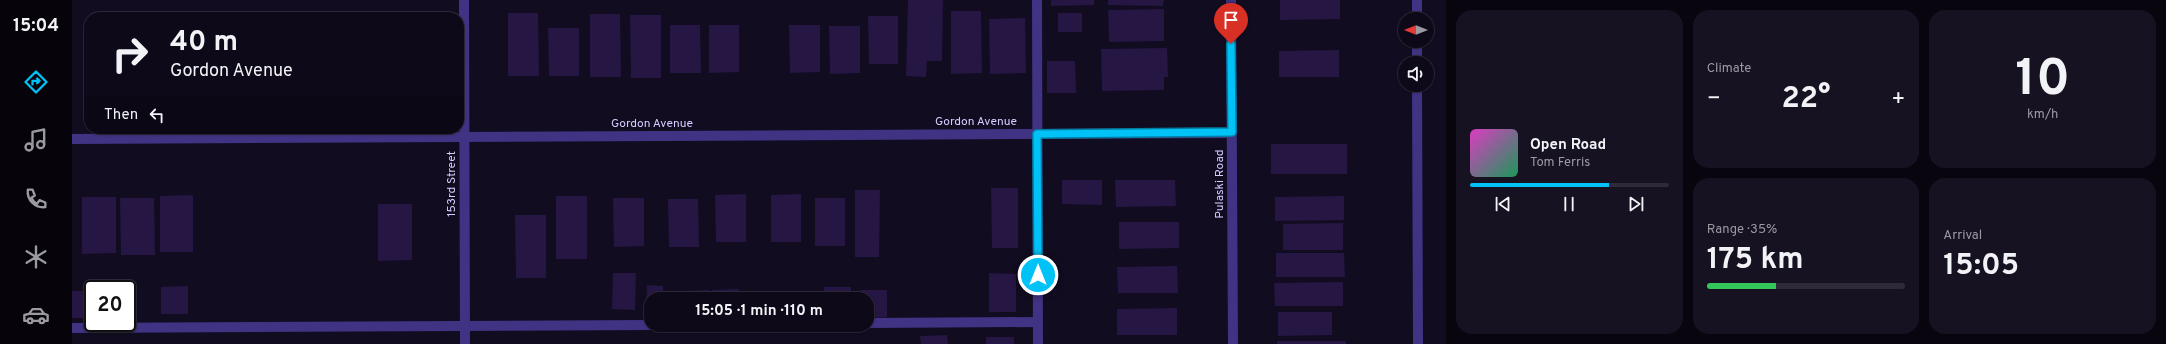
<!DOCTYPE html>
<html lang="en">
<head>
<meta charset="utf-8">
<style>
  body { margin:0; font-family:Overpass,sans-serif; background:#171222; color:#f1f3f6; height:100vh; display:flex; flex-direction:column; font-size:15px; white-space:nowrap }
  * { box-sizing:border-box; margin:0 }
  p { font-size:13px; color:#9b9aa2 }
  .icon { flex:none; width:22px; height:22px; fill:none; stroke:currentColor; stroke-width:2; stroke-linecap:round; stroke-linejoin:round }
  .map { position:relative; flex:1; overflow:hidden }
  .side { display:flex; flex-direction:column; gap:10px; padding:10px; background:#08050e; width:720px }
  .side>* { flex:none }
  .hud { position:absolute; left:12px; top:12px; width:380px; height:122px; border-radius:16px; box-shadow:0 1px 3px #0004,0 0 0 1px #2e2a38; background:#0e0919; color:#f1f3f6; overflow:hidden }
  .needle { width:26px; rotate:270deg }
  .tools { position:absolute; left:1326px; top:12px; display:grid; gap:8px }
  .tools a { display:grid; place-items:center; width:36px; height:36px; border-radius:50%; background:#0e0919; box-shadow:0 1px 3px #0004,0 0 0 1px #2e2a38; font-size:20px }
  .speed { position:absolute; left:12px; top:280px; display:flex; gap:8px; font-size:20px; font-weight:700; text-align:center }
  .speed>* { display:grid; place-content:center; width:52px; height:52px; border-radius:50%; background:#0e0919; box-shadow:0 1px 3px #0004,0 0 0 1px #2e2a38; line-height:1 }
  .speed .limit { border:2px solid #111; border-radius:6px; background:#fff; color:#111 }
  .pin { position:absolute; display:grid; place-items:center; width:34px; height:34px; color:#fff; margin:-41px -17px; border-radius:50% 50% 50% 0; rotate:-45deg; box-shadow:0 0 4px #0007 }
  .pin .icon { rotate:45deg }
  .me { position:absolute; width:44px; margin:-22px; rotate:0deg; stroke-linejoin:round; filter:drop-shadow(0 0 3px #0008) }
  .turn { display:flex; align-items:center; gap:14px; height:84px; padding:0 20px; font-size:18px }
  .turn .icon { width:52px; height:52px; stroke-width:2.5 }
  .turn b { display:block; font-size:28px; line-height:34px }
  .then { display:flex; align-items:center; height:38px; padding:0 20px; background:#0003; gap:8px; font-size:15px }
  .big { font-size:30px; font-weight:700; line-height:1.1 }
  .side .card { flex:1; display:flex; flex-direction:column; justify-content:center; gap:6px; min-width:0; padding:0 14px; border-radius:16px; background:#171222 }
  .side .dial { align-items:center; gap:0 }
  .dial b { font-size:52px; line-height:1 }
  .song { display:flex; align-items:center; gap:12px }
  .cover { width:48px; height:48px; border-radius:6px; background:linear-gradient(135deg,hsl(310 70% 55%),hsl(150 70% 35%)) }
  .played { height:4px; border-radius:2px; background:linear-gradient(90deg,#00c2f7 70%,#2e2a38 70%) }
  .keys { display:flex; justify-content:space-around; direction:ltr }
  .heat { display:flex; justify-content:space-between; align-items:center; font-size:22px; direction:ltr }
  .charge { height:6px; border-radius:3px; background:linear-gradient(90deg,#34c759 35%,#2e2a38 0) }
  .side .tiles { flex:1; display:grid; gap:10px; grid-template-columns:repeat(3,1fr) }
  .card:first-child { grid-row:span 2 }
  .trip { position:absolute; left:572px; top:292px; width:230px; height:40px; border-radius:16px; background:#0e0919; box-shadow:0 1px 3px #0004,0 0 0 1px #2e2a38; font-weight:700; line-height:40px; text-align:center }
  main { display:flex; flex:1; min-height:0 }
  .tabs { display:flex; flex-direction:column; width:72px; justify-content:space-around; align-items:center; background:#06040a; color:#9b9aa2 }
  .tabs .icon { width:28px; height:28px }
  .tabs .on { color:#00c2f7 }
  .tabs b { font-size:18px; color:#f1f3f6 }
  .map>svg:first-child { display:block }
  .building { fill:#251643 }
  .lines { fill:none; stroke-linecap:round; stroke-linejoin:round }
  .service { stroke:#403383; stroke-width:10 }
  .minor { stroke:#403383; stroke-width:10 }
  .tertiary { stroke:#403383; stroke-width:10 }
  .route-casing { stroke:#007ea1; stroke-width:10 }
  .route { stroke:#00c2f7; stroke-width:7 }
  .labels { text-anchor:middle; stroke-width:4; stroke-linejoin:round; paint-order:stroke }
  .street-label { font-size:12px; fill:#d7ccff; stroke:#120c21 }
</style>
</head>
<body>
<main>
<nav class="tabs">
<b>15:04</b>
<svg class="icon on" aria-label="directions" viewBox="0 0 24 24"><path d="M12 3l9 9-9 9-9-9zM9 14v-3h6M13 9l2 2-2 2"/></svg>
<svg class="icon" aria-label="music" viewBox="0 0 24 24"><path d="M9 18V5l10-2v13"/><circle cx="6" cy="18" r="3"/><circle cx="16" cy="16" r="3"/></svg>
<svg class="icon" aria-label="phone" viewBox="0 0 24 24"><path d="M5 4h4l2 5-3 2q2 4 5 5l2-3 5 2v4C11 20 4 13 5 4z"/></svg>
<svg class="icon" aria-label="climate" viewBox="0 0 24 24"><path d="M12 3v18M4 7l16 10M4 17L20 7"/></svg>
<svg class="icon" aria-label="car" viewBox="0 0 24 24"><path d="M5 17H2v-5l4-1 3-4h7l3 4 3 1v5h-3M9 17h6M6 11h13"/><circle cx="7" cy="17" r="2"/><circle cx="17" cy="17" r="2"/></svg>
</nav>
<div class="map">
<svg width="1374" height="344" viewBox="0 0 1374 344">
  <rect width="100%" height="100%" fill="#120c21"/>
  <g class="building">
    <path d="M836,0h35l-1,61h-15l-1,16 -20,-1z"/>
    <path d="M979,0h43v5l-43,1z"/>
    <path d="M1036,0h56l-1,6 -55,-1z"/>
    <path d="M1208,0h60v19l-60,1z"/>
    <path d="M1092,9v32l-55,1 -1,-32z"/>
    <path d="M879,11h30l1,62 -31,1z"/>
    <path d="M436,13h30l1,63h-31z"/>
    <rect x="986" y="13" width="24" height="19"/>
    <path d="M518,14h30l1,63h-31z"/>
    <path d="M558,15h31v63h-30z"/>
    <path d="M796,16h30v48h-29z"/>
    <path d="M953,18l1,55 -36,1 -1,-55z"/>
    <path d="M17,25v57h-5v-56z"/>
    <path d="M598,25h30l1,48h-31z"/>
    <path d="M637,25h30v47l-30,1z"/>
    <path d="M717,25h31v47l-30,1z"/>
    <path d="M757,26h31v47l-30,1z"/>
    <path d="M476,28h31v48h-30z"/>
    <path d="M1095,48l1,29h-4v13l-62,1 -1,-42z"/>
    <path d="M1267,50v27h-60v-26z"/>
    <path d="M975,61h28l1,32h-29z"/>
    <rect x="1199" y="144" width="76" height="30"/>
    <path d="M990,180h40v25l-40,-1z"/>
    <path d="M1043,180h60l1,26 -60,1z"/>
    <path d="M919,188h27v60h-26z"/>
    <path d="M783,190h25l-1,67h-24z"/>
    <path d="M674,194v48h-30l-1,-47z"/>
    <path d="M729,194v48h-30v-47z"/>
    <path d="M121,195v57h-33v-56z"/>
    <rect x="484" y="196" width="31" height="63"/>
    <path d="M1272,196v24l-69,1v-24z"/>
    <path d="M10,197h34v56l-34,1z"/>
    <path d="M48,198h34l1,57h-34z"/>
    <path d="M541,198h31v48l-30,1z"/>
    <rect x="743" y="198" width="30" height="48"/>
    <path d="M596,199h30l1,48h-30z"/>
    <path d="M306,204h34v56l-34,1z"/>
    <path d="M443,215h31v63h-30z"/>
    <path d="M1047,222h60v26l-60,1z"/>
    <path d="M1271,223v27h-60v-26z"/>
    <path d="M1204,253h68l1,24h-69z"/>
    <path d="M1105,266l1,27h-60l-1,-26z"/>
    <path d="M541,273h23l-1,37 -23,-1z"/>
    <path d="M917,273l27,1v38h-27z"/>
    <path d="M1271,282v24h-68l-1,-23z"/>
    <path d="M575,285l16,1v13h-12v13h-5z"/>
    <path d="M116,286v28h-27v-27z"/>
    <rect x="752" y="287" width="27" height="12"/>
    <path d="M667,289v10h-27v-9z"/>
    <path d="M637,290v9h-27v-8z"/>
    <path d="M788,290h27v27l-20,1v-19h-7z"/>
    <path d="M0,291h15l1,27h-16z"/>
    <path d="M740,295v4h-43v-3z"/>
    <path d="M1105,308v27h-60v-26z"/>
    <path d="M1206,312h54v23l-54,1z"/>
    <path d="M875,335l1,9h-27l-1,-8z"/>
    <rect x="914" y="337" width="28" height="7"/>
    <rect x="1205" y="341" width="69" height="3"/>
  </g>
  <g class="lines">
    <g class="service">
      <path d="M965,0l1,344"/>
      <path d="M1345,0v19"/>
      <path d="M1345,41v22"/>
      <path d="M1345,85l1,259"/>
      <path d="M795,323l171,-1"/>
      <path d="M0,328l579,-3"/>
    </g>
    <g class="minor">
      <path d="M392,0l1,344"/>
      <path d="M0,139l1160,-6"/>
    </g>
    <path class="tertiary" d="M1159,0l2,344"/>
  </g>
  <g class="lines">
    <defs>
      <path id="route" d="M966,275l-1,-141 195,-2 -1,-88"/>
    </defs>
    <use href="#route" class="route-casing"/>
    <use href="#route" class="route"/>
  </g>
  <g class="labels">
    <g class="street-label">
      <text x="904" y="125">Gordon Avenue</text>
      <text x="580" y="127">Gordon Avenue</text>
      <text transform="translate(379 184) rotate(-90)" y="4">153rd Street</text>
      <text transform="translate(1147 184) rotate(-90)" y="4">Pulaski Road</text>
    </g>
  </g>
</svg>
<div class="tools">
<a><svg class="needle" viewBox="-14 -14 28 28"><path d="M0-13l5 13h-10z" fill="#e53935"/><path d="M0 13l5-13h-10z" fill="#9b9aa2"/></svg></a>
<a><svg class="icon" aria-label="sound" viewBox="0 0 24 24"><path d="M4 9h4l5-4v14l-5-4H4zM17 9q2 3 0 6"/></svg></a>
</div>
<div class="speed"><div class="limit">20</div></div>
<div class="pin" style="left:1159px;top:44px;background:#d93025"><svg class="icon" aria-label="arrive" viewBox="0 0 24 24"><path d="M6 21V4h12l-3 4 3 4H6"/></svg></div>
<svg class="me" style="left:966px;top:275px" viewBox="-20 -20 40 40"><circle r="17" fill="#00c2f7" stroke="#fff" stroke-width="3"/><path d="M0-11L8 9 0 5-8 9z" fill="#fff"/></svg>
<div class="trip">15:05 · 1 min · 110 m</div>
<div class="hud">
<div class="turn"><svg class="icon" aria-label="right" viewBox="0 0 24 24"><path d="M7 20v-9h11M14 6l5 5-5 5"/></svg><div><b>40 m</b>Gordon Avenue</div></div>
<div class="then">Then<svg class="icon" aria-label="left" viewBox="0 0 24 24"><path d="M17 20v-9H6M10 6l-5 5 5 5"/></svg></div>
</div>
</div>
<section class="side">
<div class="tiles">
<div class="card">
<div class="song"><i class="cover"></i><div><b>Open Road</b><p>Tom Ferris</p></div></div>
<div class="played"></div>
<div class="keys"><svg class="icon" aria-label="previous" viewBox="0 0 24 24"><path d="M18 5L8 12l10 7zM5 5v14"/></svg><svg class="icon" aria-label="pause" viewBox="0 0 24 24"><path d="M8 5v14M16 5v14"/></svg><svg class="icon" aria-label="next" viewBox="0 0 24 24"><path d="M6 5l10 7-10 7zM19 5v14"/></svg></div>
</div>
<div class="card"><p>Climate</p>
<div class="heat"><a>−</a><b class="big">22°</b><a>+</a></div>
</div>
<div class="card dial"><b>10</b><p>km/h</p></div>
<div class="card"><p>Range · 35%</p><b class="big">175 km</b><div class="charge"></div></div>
<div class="card"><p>Arrival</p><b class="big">15:05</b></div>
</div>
</section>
</main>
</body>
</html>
